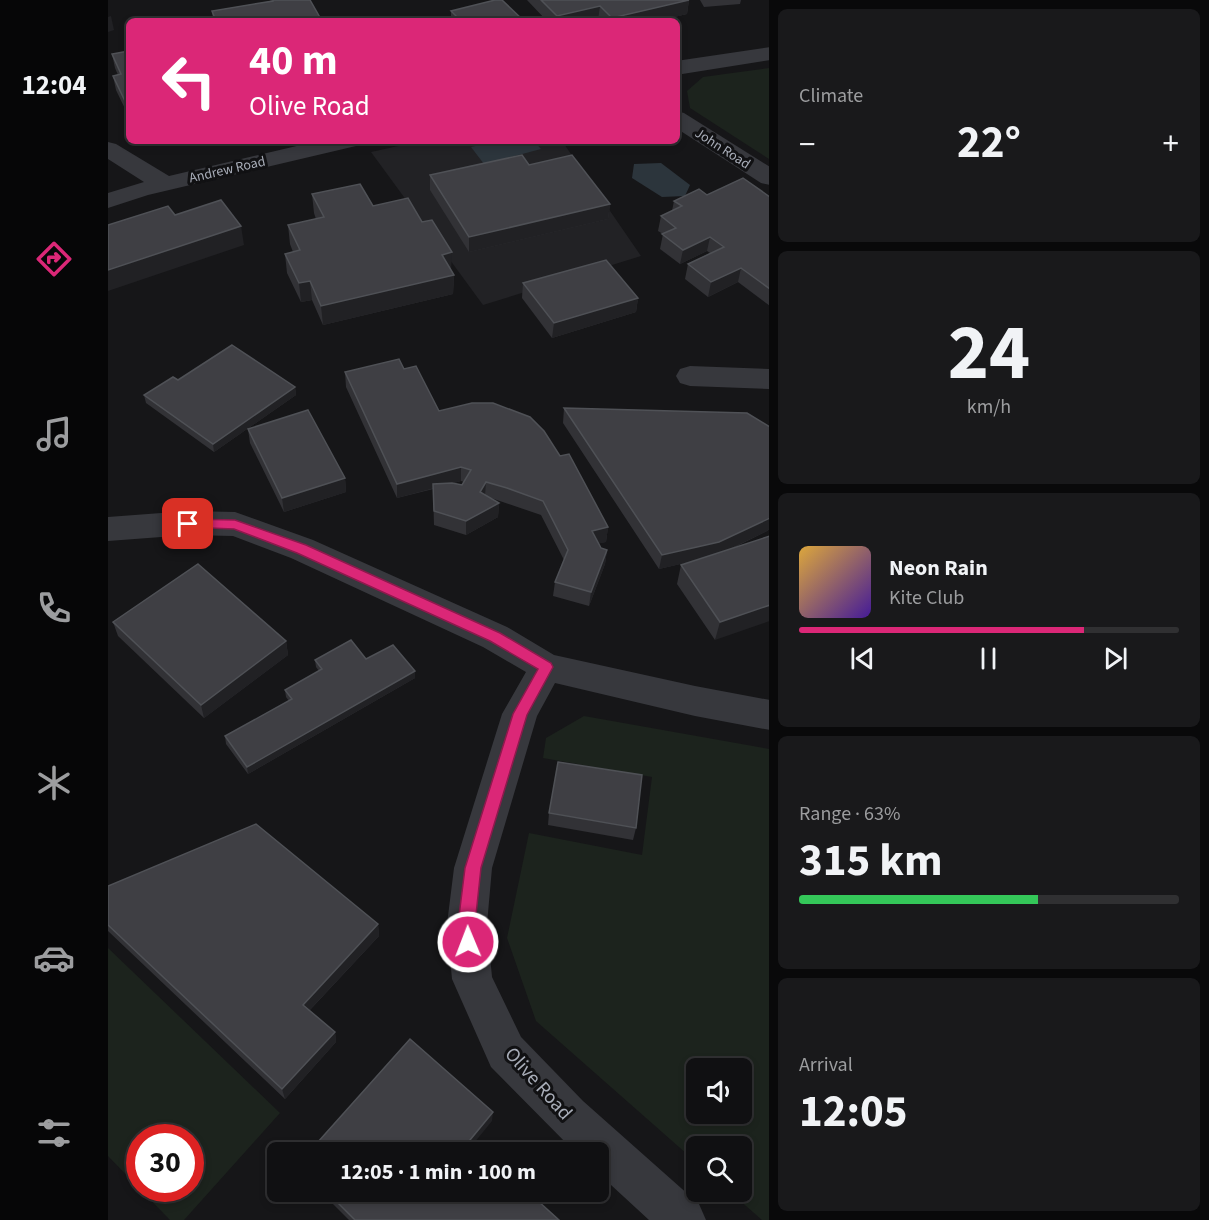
<!DOCTYPE html>
<html lang="en">
<head>
<meta charset="utf-8">
<style>
  body { margin:0; font-family:"Source Sans 3",sans-serif; background:#19191b; color:#f1f3f6; height:100vh; display:flex; flex-direction:column; font-size:22px; white-space:nowrap }
  * { box-sizing:border-box; margin:0 }
  p { font-size:20px; color:#9c9d9f }
  .icon { flex:none; width:33px; height:33px; fill:none; stroke:currentColor; stroke-width:2; stroke-linecap:round; stroke-linejoin:round }
  .map { position:relative; flex:1; overflow:hidden }
  .drawer { display:flex; flex-direction:column; gap:9px; padding:9px; background:#09090a; width:440px }
  .drawer>* { flex:none }
  .top-card { position:absolute; left:18px; top:18px; width:554px; height:126px; border-radius:9px; box-shadow:0 3px 9px #0003,0 0 0 2px #303032; background:#db2777; color:#fff; overflow:hidden }
  .fabs { position:absolute; left:578px; top:1058px; display:grid; gap:12px }
  .fabs a { display:grid; place-items:center; width:66px; height:66px; border-radius:9px; background:#101012; box-shadow:0 3px 9px #0003,0 0 0 2px #303032; font-size:30px }
  .speed { position:absolute; left:18px; top:1124px; display:flex; gap:12px; font-size:30px; font-weight:700; text-align:center }
  .speed>* { display:grid; place-content:center; width:78px; height:78px; border-radius:50%; background:#101012; box-shadow:0 3px 9px #0003,0 0 0 2px #303032; line-height:1 }
  .speed .limit { border:9px solid #d22; background:#fff; color:#111 }
  .pin { position:absolute; display:grid; place-items:center; width:51px; height:51px; color:#fff; margin:-26px; border-radius:12px; box-shadow:0 3px 9px #0006 }
  .me { position:absolute; width:66px; margin:-33px; rotate:359deg; stroke-linejoin:round; filter:drop-shadow(0 0 4px #0008) }
  .turn { display:flex; align-items:center; gap:21px; height:126px; padding:0 24px; font-size:27px }
  .turn .icon { width:78px; height:78px; stroke-width:2.5 }
  .turn b { display:block; font-size:42px; line-height:51px }
  .big { font-size:45px; font-weight:700; line-height:1.1 }
  .drawer .card { flex:1; display:flex; flex-direction:column; justify-content:center; gap:9px; min-width:0; padding:0 21px; border-radius:9px; background:#19191b }
  .drawer .dial { align-items:center; gap:0 }
  .dial b { font-size:78px; line-height:1 }
  .song { display:flex; align-items:center; gap:18px }
  .cover { width:72px; height:72px; border-radius:9px; background:linear-gradient(135deg,hsl(40 70% 55%),hsl(260 70% 35%)) }
  .played { height:6px; border-radius:3px; background:linear-gradient(90deg,#db2777 75%,#303032 75%) }
  .keys { display:flex; justify-content:space-around; direction:ltr }
  .heat { display:flex; justify-content:space-between; align-items:center; font-size:33px; direction:ltr }
  .charge { height:9px; border-radius:4px; background:linear-gradient(90deg,#34c759 63%,#303032 0) }
  .trip { position:absolute; left:159px; top:1142px; width:342px; height:60px; border-radius:9px; background:#101012; box-shadow:0 3px 9px #0003,0 0 0 2px #303032; font-weight:700; line-height:60px; text-align:center }
  main { display:flex; flex:1; min-height:0 }
  .menu { display:flex; flex-direction:column; width:108px; justify-content:space-around; align-items:center; background:#060607; color:#9c9d9f }
  .menu .icon { width:42px; height:42px }
  .menu .active { color:#db2777 }
  .menu b { font-size:27px; color:#f1f3f6 }
  .map>svg:first-child { display:block }
  .built { fill:#222225 }
  .green { fill:#1c231d; fill-rule:evenodd }
  .water { fill:#2c353c }
  .lines { fill:none; stroke-linecap:round; stroke-linejoin:round }
  .minor { fill:#37383d; fill-rule:evenodd }
  .wall { fill:#323236; fill-rule:evenodd }
  .shaded-wall { fill:#212124 }
  .building { fill:#3f3f44; stroke:#4f5156; stroke-width:1.5 }
  .route { fill:#db2777; stroke:#8e194d; stroke-width:1.5 }
  .labels { text-anchor:middle; stroke-width:6; stroke-linejoin:round; paint-order:stroke }
  .far-street-label { font-size:14px; fill:#a8adb8; stroke:#111113 }
  .near-street-label { font-size:20px; fill:#a8adb8; stroke:#111113 }
</style>
</head>
<body>
<main>
<nav class="menu">
<b>12:04</b>
<svg class="icon active" aria-label="directions" viewBox="0 0 24 24"><path d="M12 3l9 9-9 9-9-9zM9 14v-3h6M13 9l2 2-2 2"/></svg>
<svg class="icon" aria-label="music" viewBox="0 0 24 24"><path d="M9 18V5l10-2v13"/><circle cx="6" cy="18" r="3"/><circle cx="16" cy="16" r="3"/></svg>
<svg class="icon" aria-label="phone" viewBox="0 0 24 24"><path d="M5 4h4l2 5-3 2q2 4 5 5l2-3 5 2v4C11 20 4 13 5 4z"/></svg>
<svg class="icon" aria-label="climate" viewBox="0 0 24 24"><path d="M12 3v18M4 7l16 10M4 17L20 7"/></svg>
<svg class="icon" aria-label="car" viewBox="0 0 24 24"><path d="M5 17H2v-5l4-1 3-4h7l3 4 3 1v5h-3M9 17h6M6 11h13"/><circle cx="7" cy="17" r="2"/><circle cx="17" cy="17" r="2"/></svg>
<svg class="icon" aria-label="filters" viewBox="0 0 24 24"><path d="M4 7h16M4 17h16"/><circle cx="9" cy="7" r="2"/><circle cx="15" cy="17" r="2"/></svg>
</nav>
<div class="map">
<svg width="662" height="1220" viewBox="0 0 662 1220">
  <rect width="100%" height="100%" fill="#161618"/>
  <path class="built" d="M313,141h141l79,115 -158,49 -112,-153z"/>
  <g class="green">
    <path d="M661,68h1l-1,91 -79,-51 -3,-17 16,-14z"/>
    <path d="M476,716l185,33v471h-7l-33,-29h12v-45h-45v16l-160,-141 -29,-83 22,-105 113,22 10,-78 -109,-19 3,-20zM588,1068h45v45h-45z"/>
    <path d="M0,948l172,165 -96,107h-14l-62,-64zM32,1137h50v51h-50z"/>
  </g>
  <g class="water">
    <path d="M389,141h37l7,8 -57,15 -13,-17z"/>
    <path d="M553,163l29,22 -5,11 -23,1 -30,-19 2,-14z"/>
  </g>
  <g class="lines">
    <g class="minor">
      <path d="M662,47v13l-94,15v-14z"/>
      <path d="M568,111l8,2 86,54v18l-9,-2 -85,-55z"/>
      <path d="M210,141h42l-4,5 -208,49 -40,13v-15l36,-11 -36,-23v-17l8,2 53,32z"/>
      <path d="M582,366l80,3v20l-80,-3 -10,-3 -4,-7 4,-7z"/>
      <path d="M80,511l47,1 78,28 194,87 47,28 141,31 75,14v30l-75,-14 -140,-33 -18,33 -45,152 -5,56 5,53 29,60 62,64 116,103 7,16h-57l-51,-47v-21h-23l-84,-85 -39,-88 -5,-55 7,-56 48,-154 24,-42 -43,-25 -192,-89 -58,-22 -45,-1 -80,6v-24z"/>
    </g>
  </g>
  <g class="wall">
    <path d="M162,0h40l12,21h-109l-1,-10 59,-10z"/>
    <path d="M419,0h162l-2,14 -30,7h-58l-1,-1 -3,1h-48z"/>
    <path d="M592,0h41l-1,4 -36,3z"/>
    <path d="M343,11l73,10 -73,-2z"/>
    <path d="M21,51v64h-1l-12,-25 -3,-14 5,-1 -3,-7 -3,-14z"/>
    <path d="M421,165l81,39 -2,15 -139,33 -39,-62v-15z"/>
    <path d="M204,194l61,12 78,65 3,4 -1,19 -130,31 -11,-25 -11,2 -14,-29 -2,-19 8,-2 -3,-8 -2,-19 28,-6 -2,-6z"/>
    <path d="M599,195l63,2v109l-32,-24 -30,15 -23,-18 3,-15 22,-11 -3,-2 -27,13 -20,-15 3,-15 -5,-3 3,-15 11,-5 2,-10z"/>
    <path d="M415,283l115,15 -2,14 -84,26 -30,-40z"/>
    <path d="M296,369l35,42 121,45 48,71 -2,15 -7,1 2,5 6,2 -2,14 -16,42 -36,-10 2,-14 9,-22 -23,-45 -50,-17 8,5 -1,14 -32,18 -32,-10 -1,-36 -36,9 -51,-111 -1,-15zM353,481l3,1 -2,3 -8,-2z"/>
    <path d="M70,380l117,7 1,8 -82,57 -68,-49 -2,-8z"/>
    <path d="M456,408l206,19v101l-3,3 -36,18 39,-13 -55,104 -38,-56 4,-19 12,-4 -34,8 -96,-146z"/>
    <path d="M140,429l97,49 1,14 -62,20 -34,-69z"/>
    <path d="M5,622l173,19 2,14 -84,63 -86,-82z"/>
    <path d="M258,659l49,19 -167,96 -22,-30 -1,-8 64,-35 -3,-4 -1,-7 34,-19 -3,-4 -1,-7z"/>
    <path d="M441,813l87,15 -3,12 -85,-15z"/>
    <path d="M0,886l270,38 1,12 -70,75 26,21 1,10 -51,57 -177,-168z"/>
    <path d="M212,1191h207l32,29h-210z"/>
  </g>
  <g class="shaded-wall">
    <path d="M581,0l-2,14 -30,7h-46l1,-3z"/>
    <path d="M492,6l-2,14 -3,1h-38v-5z"/>
    <path d="M3,16l3,14 -6,2v-15z"/>
    <path d="M184,18v3h-17z"/>
    <path d="M21,100v15h-1l-3,-14z"/>
    <path d="M502,204l-2,15 -139,33v-15z"/>
    <path d="M133,226l3,19 -136,46v-21z"/>
    <path d="M602,237l-3,14 -27,13 3,-14z"/>
    <path d="M344,252l-1,20 -9,-17z"/>
    <path d="M633,268l-3,14 -30,15 3,-15z"/>
    <path d="M346,275l-1,19 -130,31 -2,-19z"/>
    <path d="M202,281l2,19 -11,2 -2,-19z"/>
    <path d="M530,298l-2,14 -84,26 2,-15z"/>
    <path d="M187,387l1,8 -82,57 -1,-8z"/>
    <path d="M353,467v14l-64,17v-14z"/>
    <path d="M237,478l1,14 -62,20 -2,-14z"/>
    <path d="M378,482l-1,14 -5,-4z"/>
    <path d="M391,503l-1,14 -32,18v-14z"/>
    <path d="M662,518v10l-3,3 -52,25 -56,13 3,-14z"/>
    <path d="M500,527l-2,15 -16,3 2,-14z"/>
    <path d="M499,550l-2,14 -16,42 2,-14z"/>
    <path d="M662,605v16l-55,19 5,-18z"/>
    <path d="M178,641l2,14 -84,63 -3,-13z"/>
    <path d="M307,671v7l-167,96 -1,-7z"/>
    <path d="M270,924l1,12 -74,79 -2,-10z"/>
    <path d="M227,1032l1,10 -51,57 -3,-10z"/>
    <path d="M385,1112l-1,9 -22,27v-8z"/>
  </g>
  <g class="building">
    <path d="M165,0h37l12,21h-28l-2,-3 -17,3h-59l-4,-10 61,-10z"/>
    <path d="M387,0h7l22,21h-80l14,-3 -7,-7z"/>
    <path d="M433,0h148l-77,18 -12,-12 -43,10z"/>
    <path d="M21,51v49l-4,1 -12,-25 8,-2 -9,-20z"/>
    <path d="M414,155l7,10 43,-10 38,49 -141,33 -39,-62z"/>
    <path d="M635,178l27,19v92l-29,-21 -30,14 -23,-18 36,-17 -14,-10 -27,13 -21,-16 14,-6 -15,-12 21,-10 -8,-5 25,-12 8,6z"/>
    <path d="M252,184l13,22 35,-8 14,24 10,-2 20,32 -10,3 12,20 -133,31 -11,-25 -11,2 -14,-29 15,-4 -12,-25 36,-8 -12,-23z"/>
    <path d="M113,200l20,26 -133,44v-45l60,-19 7,9z"/>
    <path d="M498,260l32,38 -84,25 -31,-40z"/>
    <path d="M124,345l63,42 -82,57 -69,-49 29,-18 5,3z"/>
    <path d="M291,359l5,10 12,-3 23,45 33,-8h21l37,14 14,14 16,25 9,-2 39,73 -16,4 9,17 6,2 -16,42 -36,-10 13,-32 -25,-49 -36,-13 -21,-6 -6,10 19,11 -33,18 -32,-10 -1,-27 19,-1 10,2 9,-15 -10,-3 -64,17 -52,-112z"/>
    <path d="M456,408l183,5 23,14v91l-51,24 -57,13z"/>
    <path d="M200,410l37,68 -63,20 -34,-69z"/>
    <path d="M662,536v69l-50,17 -39,-57z"/>
    <path d="M90,564l88,77 -85,64 -88,-83z"/>
    <path d="M243,640l15,19 27,-14 22,26 -168,96 -22,-31 67,-37 -7,-9 37,-21 -7,-9z"/>
    <path d="M450,762l84,13 -6,53 -87,-15z"/>
    <path d="M148,824l122,100 -75,81 32,27 -53,57 -174,-164v-39z"/>
    <path d="M302,1039l83,73 -23,28 14,12h-175z"/>
    <path d="M218,1191h201l32,29h-204z"/>
  </g>
  <path class="route" d="M80,519l47,1 71,25 194,88 51,30 2,4 -26,48 -46,153 -6,56 2,18 -3,6 -6,2 -5,-2 -5,-24 7,-56 48,-154 25,-45 -48,-28 -193,-88 -63,-24 -51,-2 -2,-3 2,-4z"/>
  <g class="labels">
    <g class="far-street-label">
      <text transform="translate(615 148) rotate(33)" y="5">John Road</text>
      <text transform="translate(119 169) rotate(-13)" y="5">Andrew Road</text>
    </g>
    <g class="near-street-label">
      <text transform="translate(431 1083) rotate(48)" y="7">Olive Road</text>
    </g>
  </g>
</svg>
<div class="fabs">
<a><svg class="icon" aria-label="sound" viewBox="0 0 24 24"><path d="M4 9h4l5-4v14l-5-4H4zM17 9q2 3 0 6"/></svg></a>
<a><svg class="icon" aria-label="search" viewBox="0 0 24 24"><circle cx="10" cy="10" r="6"/><path d="M15 15l6 6"/></svg></a>
</div>
<div class="speed"><div class="limit">30</div></div>
<div class="pin" style="left:80px;top:524px;background:#d93025"><svg class="icon" aria-label="arrive" viewBox="0 0 24 24"><path d="M6 21V4h12l-3 4 3 4H6"/></svg></div>
<svg class="me" style="left:360px;top:942px" viewBox="-20 -20 40 40"><circle r="17" fill="#db2777" stroke="#fff" stroke-width="3"/><path d="M0-11L8 9 0 5-8 9z" fill="#fff"/></svg>
<div class="trip">12:05 · 1 min · 100 m</div>
<div class="top-card">
<div class="turn"><svg class="icon" aria-label="left" viewBox="0 0 24 24"><path d="M17 20v-9H6M10 6l-5 5 5 5"/></svg><div><b>40 m</b>Olive Road</div></div>
</div>
</div>
<section class="drawer">
<div class="card"><p>Climate</p>
<div class="heat"><a>−</a><b class="big">22°</b><a>+</a></div>
</div>
<div class="card dial"><b>24</b><p>km/h</p></div>
<div class="card">
<div class="song"><i class="cover"></i><div><b>Neon Rain</b><p>Kite Club</p></div></div>
<div class="played"></div>
<div class="keys"><svg class="icon" aria-label="previous" viewBox="0 0 24 24"><path d="M18 5L8 12l10 7zM5 5v14"/></svg><svg class="icon" aria-label="pause" viewBox="0 0 24 24"><path d="M8 5v14M16 5v14"/></svg><svg class="icon" aria-label="next" viewBox="0 0 24 24"><path d="M6 5l10 7-10 7zM19 5v14"/></svg></div>
</div>
<div class="card"><p>Range · 63%</p><b class="big">315 km</b><div class="charge"></div></div>
<div class="card"><p>Arrival</p><b class="big">12:05</b></div>
</section>
</main>
</body>
</html>
